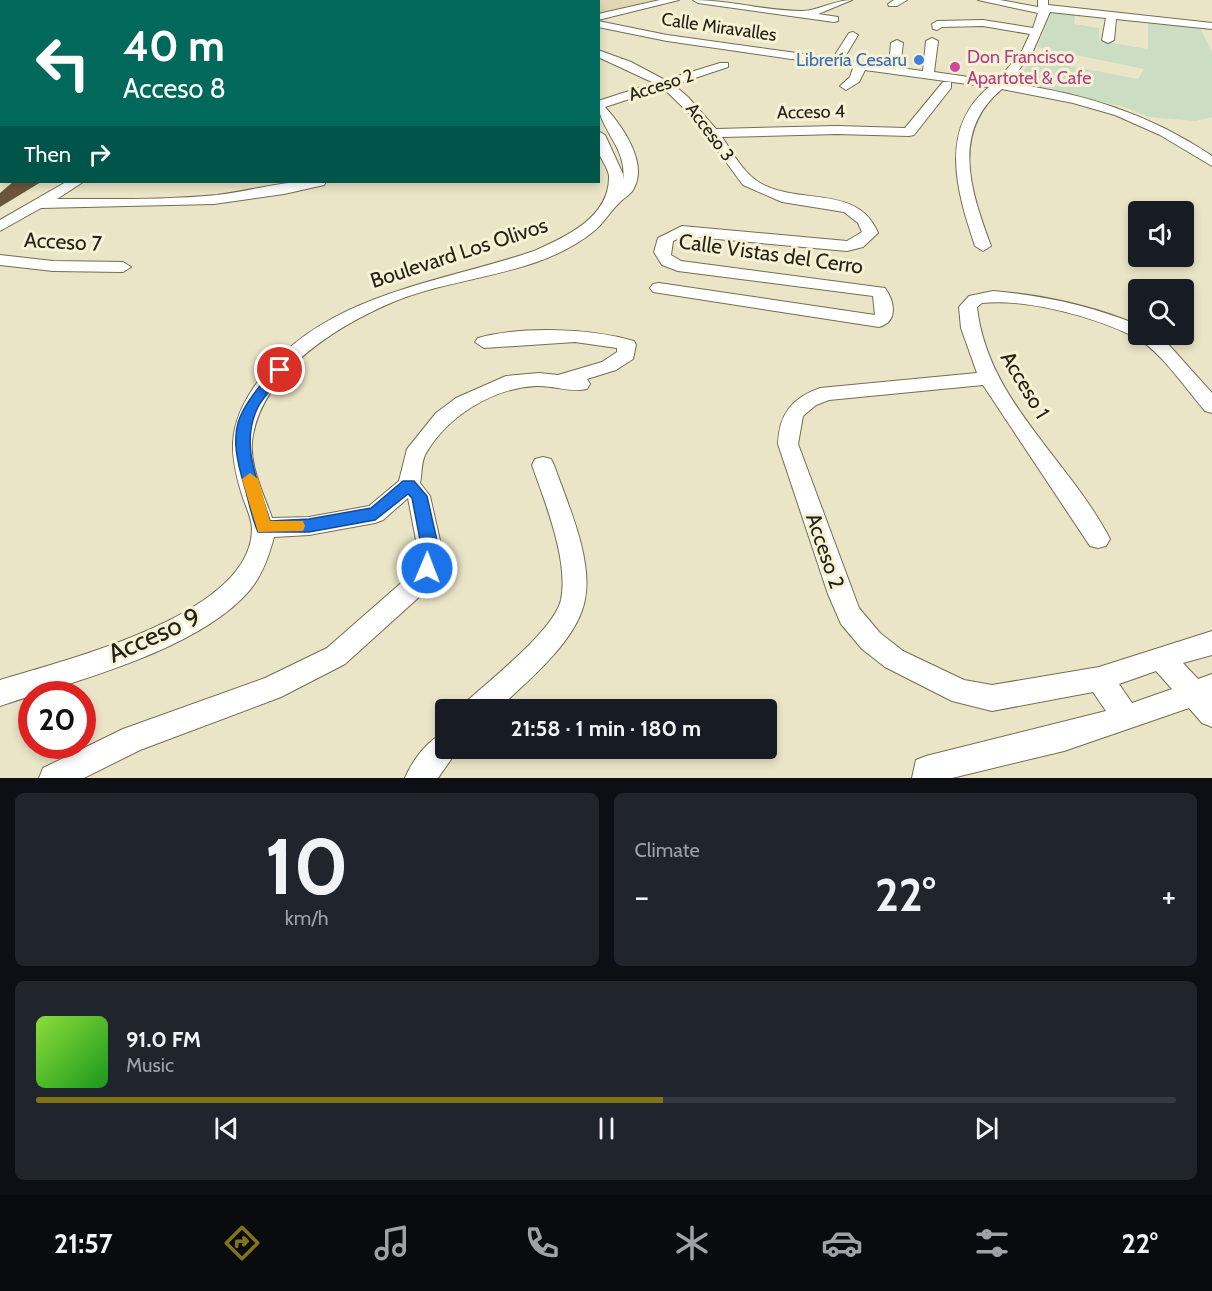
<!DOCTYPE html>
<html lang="en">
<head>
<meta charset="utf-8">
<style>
  body { margin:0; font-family:Cabin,sans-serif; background:#20242c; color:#f1f3f6; height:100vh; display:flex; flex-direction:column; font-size:22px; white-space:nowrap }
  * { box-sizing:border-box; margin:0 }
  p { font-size:20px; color:#9ea1a6 }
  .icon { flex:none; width:33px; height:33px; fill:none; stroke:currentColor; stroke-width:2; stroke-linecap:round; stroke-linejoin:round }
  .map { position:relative; height:778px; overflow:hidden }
  .sheet { display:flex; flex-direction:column; gap:15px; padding:15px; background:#0d0f14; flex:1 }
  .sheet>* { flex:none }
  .guide { position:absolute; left:0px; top:0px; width:600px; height:183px; box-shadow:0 3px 9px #0003; background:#00695c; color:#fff; overflow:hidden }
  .controls { position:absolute; left:1128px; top:201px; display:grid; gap:12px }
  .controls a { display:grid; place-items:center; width:66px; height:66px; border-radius:6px; background:#171b24; box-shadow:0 3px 9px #0003; font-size:30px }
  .speed { position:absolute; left:18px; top:681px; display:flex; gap:12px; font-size:30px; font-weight:700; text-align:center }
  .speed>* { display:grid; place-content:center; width:78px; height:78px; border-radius:50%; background:#171b24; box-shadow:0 3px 9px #0003; line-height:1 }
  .speed .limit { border:9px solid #d22; background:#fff; color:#111 }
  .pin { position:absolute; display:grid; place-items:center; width:51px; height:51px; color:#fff; margin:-26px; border:3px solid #fff; border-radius:50%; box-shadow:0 2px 6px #0007 }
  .me { position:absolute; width:66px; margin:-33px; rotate:1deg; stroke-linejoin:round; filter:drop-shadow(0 0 4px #0008) }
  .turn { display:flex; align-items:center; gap:21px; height:126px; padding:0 24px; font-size:27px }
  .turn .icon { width:78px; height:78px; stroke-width:2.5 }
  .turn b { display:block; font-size:42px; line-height:51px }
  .then { display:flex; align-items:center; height:57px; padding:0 24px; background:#0003; gap:12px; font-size:22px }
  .big { font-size:45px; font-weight:700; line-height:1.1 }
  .sheet .widget { flex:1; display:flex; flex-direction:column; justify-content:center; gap:9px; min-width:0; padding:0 21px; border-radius:9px; background:#20242c }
  .sheet .dial { align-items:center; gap:0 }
  .dial b { font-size:78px; line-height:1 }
  .song { display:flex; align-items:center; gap:18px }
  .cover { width:72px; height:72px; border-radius:9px; background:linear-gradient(135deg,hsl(90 70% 55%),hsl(120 70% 35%)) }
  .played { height:6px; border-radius:3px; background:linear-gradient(90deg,#817417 55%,#363941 55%) }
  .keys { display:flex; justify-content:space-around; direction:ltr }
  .heat { display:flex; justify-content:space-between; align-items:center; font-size:33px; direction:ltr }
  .sheet .tiles { flex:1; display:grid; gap:15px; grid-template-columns:1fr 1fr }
  .widget:last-child { grid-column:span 2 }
  .trip { position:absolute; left:435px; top:699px; width:342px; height:60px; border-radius:6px; background:#171b24; box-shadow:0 3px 9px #0003; font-weight:700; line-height:60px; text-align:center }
  .dock { display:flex; height:96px; justify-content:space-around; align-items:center; background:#090b0e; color:#9ea1a6 }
  .dock .icon { width:42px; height:42px }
  .dock .active { color:#817417 }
  .dock b { font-size:27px; color:#f1f3f6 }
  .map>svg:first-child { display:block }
  .built { fill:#e0d8b3 }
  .green { fill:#cbddc2 }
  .building { fill:#6c553d }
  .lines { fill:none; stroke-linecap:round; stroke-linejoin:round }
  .minor-casing { stroke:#736d53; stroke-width:2 }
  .minor { fill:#fff; fill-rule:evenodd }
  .route { fill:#1a73e8; stroke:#114b97; stroke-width:1.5 }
  .slow { fill:#f59e0b }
  .shop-dot { fill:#3f7fe0; stroke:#f8f2d4; stroke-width:2 }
  .hotel-dot { fill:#d1479c; stroke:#f8f2d4; stroke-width:2 }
  .labels { text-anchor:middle; stroke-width:6; stroke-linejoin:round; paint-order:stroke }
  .far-street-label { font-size:18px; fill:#242217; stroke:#f8f2d4 }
  .far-hotel-label { font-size:18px; fill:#b23c85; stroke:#f8f2d4; text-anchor:start }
  .far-shop-label { font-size:18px; fill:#366cbe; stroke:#f8f2d4; text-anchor:end }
  .street-label { font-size:21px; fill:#242217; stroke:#f8f2d4 }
  .near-street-label { font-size:26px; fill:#242217; stroke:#f8f2d4 }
</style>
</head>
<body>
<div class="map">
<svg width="1212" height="778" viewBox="0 0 1212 778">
  <rect width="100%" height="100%" fill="#ebe5c7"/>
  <path class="built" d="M522,0h136l-59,14 -1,-12z"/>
  <path class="green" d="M1052,12l23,3 -1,9 25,4v13l49,8v-26l52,5 12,24v65l-16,4 -47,-4 -24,-10 -111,-25 19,-23 105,20 6,-10 -107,-22z"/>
  <path class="building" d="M13,182h28l-41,25v-14z"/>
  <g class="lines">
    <defs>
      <g id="minor">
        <path d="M19,0h19l-20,2z"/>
        <path d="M249,0h15l-16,2z"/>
        <path d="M410,0h15l-16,2z"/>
        <path d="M505,0h12l1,2h-12z"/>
        <path d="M660,0h19l-81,20v-6z"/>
        <path d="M693,0c37,0 72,11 109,11 16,0 32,-11 50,-11l-34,14 20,3v4l-4,1 -136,-19z"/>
        <path d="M894,0h13l-10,6h-8l-1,-2z"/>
        <path d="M978,0h22l38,7v-7h10v5l164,18v6l-96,-10 -2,21 -6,3 -6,-3 4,-22 -56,-6 -17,39 -24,32c74,10 141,31 203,73v10l-52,-31 -45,-20 -42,-12 -71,-14c-52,43 -31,103 -11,157l-8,5 -8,-5c-18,-54 -37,-117 14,-159l-124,-17 -6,12 -13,8 -6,-4 10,-9 3,-9 -186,-27 -69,-14v-6l69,14 166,23 16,-25 4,-1 5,3 -15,25 46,6 2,-23 6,-3 6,3 -3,25 23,3 3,-30 6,-3 6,3 -4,31 63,9 25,-30 8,-17 -47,-8 -41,1 -5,3 -4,-1 -1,-5 5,-3 46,-1 50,8 5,-15z"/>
        <rect x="0" y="2" width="2" height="6"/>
        <path d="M598,50l33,12 34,18 55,-17h8v4l-54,18 14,12 28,32 121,-3 68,2 38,-46h8v6l-37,47 -5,1 -72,-2 -115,3c11,16 21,36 38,46 40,23 98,1 118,50l-15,14 -16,4 -163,-15 -11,5 -2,14 10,6 204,27c10,14 13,34 -6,39l-226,-35 -3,-4 3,-4 6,-1 216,32 -2,-19 -195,-25 -16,-6 -8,-13 4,-14 24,-12 165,15 15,-9 -4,-9 -14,-11 -62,-10 -39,-17 -50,-68 -30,-29 -58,19c17,19 43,55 29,81 -3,7 -11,10 -16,16 -9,9 -15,20 -24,27 -56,46 -137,44 -201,71 -56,24 -128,68 -140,133 -6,27 11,59 19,83l37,-1 60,-11 30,-25 8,-32 29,-36 20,-15 50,-22 33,-3 19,2 44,-13 15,-10v-4l-42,-6 -91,6 -9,-6 3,-4c44,-12 112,-10 156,3l2,4 -3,14 -17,11 -29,9 3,5 -3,5c-17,4 -34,-4 -51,-3 -44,2 -90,31 -111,69 -4,8 -3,20 -5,28l10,13 11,49 -2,23 -21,30 -73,66 -64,33 -141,53 -56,28h-45l4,-10 80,-39 142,-51 62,-30 73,-64 15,-19 2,-20 -9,-47 -25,22 -8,3 -66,12 -35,2c-5,19 -12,39 -25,54 -52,60 -175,90 -249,115v-26c65,-20 252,-65 252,-151 0,-10 -6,-22 -9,-31 -14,-44 -16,-71 11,-111 64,-93 183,-103 280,-136 33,-15 76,-34 75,-75 -1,-9 -9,-17 -11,-26 0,-6 0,-13 0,-19l7,4 18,39v6c5,-32 -25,-51 -25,-79l56,-18 -56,-26z"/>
        <rect x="0" y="87" width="2" height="8"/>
        <path d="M2,105v8l-2,1v-8z"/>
        <path d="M0,160h2l-2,9z"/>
        <path d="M66,182h17l-26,17c53,0 107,1 160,-4 34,-4 76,-17 109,-13l-2,3 -40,9 -70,10 -173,4 -41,23v-11z"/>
        <path d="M0,255l53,6 70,1 8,5 -8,5 -70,-1 -53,-6z"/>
        <path d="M993,291c48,4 100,15 145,34v9h17l13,10 44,49v20l-7,-2c-19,-22 -45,-61 -70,-74 -39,-20 -110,-39 -153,-34l-5,4c10,93 92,153 133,232l-4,7 -8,2 -8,-2 -107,-161 -154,15 -13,5 -13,11 -5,28 61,164 21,25 23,18 61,29 28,5 107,-18 113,-36v24l-29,8 15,16 14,-5v53l-10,-4 -13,-15 -125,43 -112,27h-40l4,-18 10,-4 180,-45 -13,-19 -101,19 -40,-10 -67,-34 -23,-18 -21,-25 -13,-30 -50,-150c1,-30 14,-46 42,-56l157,-15 -16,-45 -2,-21 10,-11zM1156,671l16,18 -40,14 -13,-19z"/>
        <path d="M543,457l8,2 3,6c13,37 39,94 31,134 -7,42 -59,83 -88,111h-33l3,-9c24,-22 87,-71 94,-101 8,-39 -16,-98 -29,-135l3,-6z"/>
        <path d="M446,732v16h13l-21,30h-33c7,-17 23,-39 41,-46z"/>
      </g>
    </defs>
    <use href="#minor" class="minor-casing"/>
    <use href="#minor" class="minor"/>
  </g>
  <path class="route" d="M280,366l6,4c-8,13 -21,24 -28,37 -19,38 1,77 12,114l39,-2 62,-11 32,-27h11l13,15 11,49 -5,28h-12l-3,-5 3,-23 -9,-47 -4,-4 -33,26 -66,12h-51c-6,-13 -9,-30 -13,-44 -19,-62 -9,-73 30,-121z"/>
  <path class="slow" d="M250,473l8,6 12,42h33l2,5 -2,5 -45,1 -16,-53z"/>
  <circle class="shop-dot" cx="919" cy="60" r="6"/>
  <circle class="hotel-dot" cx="955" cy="67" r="6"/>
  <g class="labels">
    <g class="far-street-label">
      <text transform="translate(719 27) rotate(8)" y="6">Calle Miravalles</text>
      <text transform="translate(661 85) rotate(-18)" y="6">Acceso 2</text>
      <text transform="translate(811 112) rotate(-1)" y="6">Acceso 4</text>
      <text transform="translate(710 132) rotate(53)" y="6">Acceso 3</text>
    </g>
    <g class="far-hotel-label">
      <text x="967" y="63">Don Francisco<tspan x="967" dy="21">Apartotel &amp; Cafe</tspan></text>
    </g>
    <g class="far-shop-label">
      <text x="907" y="66">Librería Cesaru</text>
    </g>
    <g class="street-label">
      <text transform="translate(63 242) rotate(3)" y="7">Acceso 7</text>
      <text transform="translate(459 253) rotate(-18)" y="7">Boulevard Los Olivos</text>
      <text transform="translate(771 254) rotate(8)" y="7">Calle Vistas del Cerro</text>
      <text transform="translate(1025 385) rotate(59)" y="7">Acceso 1</text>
      <text transform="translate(825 551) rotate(71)" y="7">Acceso 2</text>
    </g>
    <g class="near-street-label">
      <text transform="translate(154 635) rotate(-24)" y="9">Acceso 9</text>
    </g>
  </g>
</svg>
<div class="controls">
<a><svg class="icon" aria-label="sound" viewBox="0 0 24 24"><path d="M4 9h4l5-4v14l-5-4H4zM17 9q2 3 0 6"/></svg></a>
<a><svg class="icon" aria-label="search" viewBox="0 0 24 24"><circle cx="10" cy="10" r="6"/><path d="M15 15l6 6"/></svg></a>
</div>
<div class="speed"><div class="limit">20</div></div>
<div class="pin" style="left:280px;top:370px;background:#d93025"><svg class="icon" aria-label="arrive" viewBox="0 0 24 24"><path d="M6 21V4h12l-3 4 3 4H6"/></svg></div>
<svg class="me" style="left:427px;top:568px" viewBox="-20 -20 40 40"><circle r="17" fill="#1a73e8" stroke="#fff" stroke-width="3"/><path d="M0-11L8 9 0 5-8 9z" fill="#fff"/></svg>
<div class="trip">21:58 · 1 min · 180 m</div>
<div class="guide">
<div class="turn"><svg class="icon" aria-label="left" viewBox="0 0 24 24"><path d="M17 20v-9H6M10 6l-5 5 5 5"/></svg><div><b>40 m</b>Acceso 8</div></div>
<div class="then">Then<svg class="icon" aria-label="right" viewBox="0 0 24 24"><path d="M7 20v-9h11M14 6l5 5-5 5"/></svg></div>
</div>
</div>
<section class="sheet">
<div class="tiles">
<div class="widget dial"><b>10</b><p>km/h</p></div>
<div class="widget"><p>Climate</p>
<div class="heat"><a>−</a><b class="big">22°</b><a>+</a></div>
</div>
<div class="widget">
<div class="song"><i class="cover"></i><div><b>91.0 FM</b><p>Music</p></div></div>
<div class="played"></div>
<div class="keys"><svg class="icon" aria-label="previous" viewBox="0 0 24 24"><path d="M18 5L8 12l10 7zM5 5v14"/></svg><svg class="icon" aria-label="pause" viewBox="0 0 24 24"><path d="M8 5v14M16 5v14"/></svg><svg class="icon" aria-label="next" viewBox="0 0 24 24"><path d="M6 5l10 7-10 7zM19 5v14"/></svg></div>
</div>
</div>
</section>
<nav class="dock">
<b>21:57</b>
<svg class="icon active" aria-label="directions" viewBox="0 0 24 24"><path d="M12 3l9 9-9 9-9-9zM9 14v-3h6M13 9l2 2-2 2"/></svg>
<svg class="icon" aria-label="music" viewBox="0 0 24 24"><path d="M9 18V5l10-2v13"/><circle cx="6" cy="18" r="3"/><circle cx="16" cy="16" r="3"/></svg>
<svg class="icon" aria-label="phone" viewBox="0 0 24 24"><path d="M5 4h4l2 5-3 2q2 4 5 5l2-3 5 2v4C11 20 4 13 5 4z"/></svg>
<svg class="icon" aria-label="climate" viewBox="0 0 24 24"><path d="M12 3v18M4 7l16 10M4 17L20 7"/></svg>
<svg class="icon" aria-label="car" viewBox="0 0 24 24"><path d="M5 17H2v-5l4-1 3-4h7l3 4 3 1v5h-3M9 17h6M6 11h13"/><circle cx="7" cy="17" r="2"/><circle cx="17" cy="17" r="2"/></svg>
<svg class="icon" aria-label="filters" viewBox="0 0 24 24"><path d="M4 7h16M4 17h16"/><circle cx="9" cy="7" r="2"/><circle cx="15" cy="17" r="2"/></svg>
<b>22°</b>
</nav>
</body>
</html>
